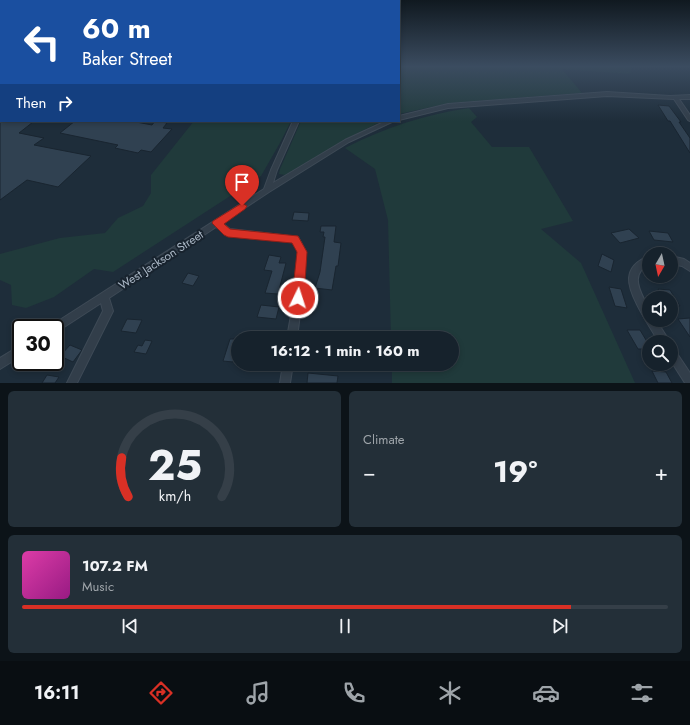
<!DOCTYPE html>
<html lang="en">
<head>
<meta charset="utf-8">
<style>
  body { margin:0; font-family:Jost,sans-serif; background:#232f38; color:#f1f3f6; height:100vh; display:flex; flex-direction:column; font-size:15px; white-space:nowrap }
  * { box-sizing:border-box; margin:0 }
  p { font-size:13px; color:#9ea4a9 }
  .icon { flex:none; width:22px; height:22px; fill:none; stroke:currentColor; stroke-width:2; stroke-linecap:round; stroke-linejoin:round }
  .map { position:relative; height:383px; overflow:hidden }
  .side { display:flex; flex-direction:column; gap:8px; padding:8px; background:#0c1318; flex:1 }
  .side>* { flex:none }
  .guide { position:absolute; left:0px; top:0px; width:400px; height:122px; box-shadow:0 2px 6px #0003,0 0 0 1px #353f48; background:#1a4fa0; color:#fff; overflow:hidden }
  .needle { width:26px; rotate:189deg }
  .controls { position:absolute; left:642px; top:247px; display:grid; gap:8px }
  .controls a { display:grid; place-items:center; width:36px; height:36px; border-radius:50%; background:#16222c; box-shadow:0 2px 6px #0003,0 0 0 1px #353f48; font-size:20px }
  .speed { position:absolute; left:12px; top:319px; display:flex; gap:8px; font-size:20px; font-weight:700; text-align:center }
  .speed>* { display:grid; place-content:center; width:52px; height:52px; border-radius:50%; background:#16222c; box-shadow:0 2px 6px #0003,0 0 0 1px #353f48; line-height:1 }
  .speed .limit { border:2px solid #111; border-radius:6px; background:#fff; color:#111 }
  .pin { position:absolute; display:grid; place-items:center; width:34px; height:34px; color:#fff; margin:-41px -17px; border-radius:50% 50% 50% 0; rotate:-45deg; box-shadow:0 0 4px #0007 }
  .pin .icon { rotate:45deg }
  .me { position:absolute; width:44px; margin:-22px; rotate:4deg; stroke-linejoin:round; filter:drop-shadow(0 0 3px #0008) }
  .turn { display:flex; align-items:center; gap:14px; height:84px; padding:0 16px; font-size:18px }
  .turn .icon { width:52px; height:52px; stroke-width:2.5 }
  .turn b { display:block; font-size:28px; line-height:34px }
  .then { display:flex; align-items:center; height:38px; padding:0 16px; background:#0003; gap:8px; font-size:15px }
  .big { font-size:30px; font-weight:700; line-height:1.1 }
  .side .widget { flex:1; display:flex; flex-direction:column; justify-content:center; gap:6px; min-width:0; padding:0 14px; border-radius:6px; background:#232f38 }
  .side .dial { align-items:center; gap:0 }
  .dial svg { height:104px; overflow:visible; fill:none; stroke:#353f48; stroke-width:7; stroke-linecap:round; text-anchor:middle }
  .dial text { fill:#f1f3f6; stroke:none }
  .song { display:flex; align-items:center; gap:12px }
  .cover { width:48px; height:48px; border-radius:6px; background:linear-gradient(135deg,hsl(320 70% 55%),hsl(310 70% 35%)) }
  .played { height:4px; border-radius:2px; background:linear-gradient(90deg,#d93025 85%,#353f48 85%) }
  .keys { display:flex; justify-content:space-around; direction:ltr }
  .heat { display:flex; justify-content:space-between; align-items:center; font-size:22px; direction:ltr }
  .side .tiles { flex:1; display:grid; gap:8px; grid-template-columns:1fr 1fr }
  .widget:last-child { grid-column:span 2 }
  .trip { position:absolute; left:231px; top:331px; width:228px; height:40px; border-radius:20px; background:#16222c; box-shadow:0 2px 6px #0003,0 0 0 1px #353f48; font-weight:700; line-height:40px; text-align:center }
  .dock { display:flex; height:64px; justify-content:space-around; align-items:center; background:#090e12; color:#9ea4a9 }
  .dock .icon { width:28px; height:28px }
  .dock .active { color:#d93025 }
  .dock b { font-size:18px; color:#f1f3f6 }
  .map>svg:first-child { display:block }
  .green { fill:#203a3b }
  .building { fill:#304151; stroke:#192530 }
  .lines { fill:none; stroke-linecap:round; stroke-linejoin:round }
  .minor-casing { stroke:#3e4a56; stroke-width:2 }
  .minor { fill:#323e4a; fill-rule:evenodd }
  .route { fill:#d93025; stroke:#8d1f18 }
  .labels { text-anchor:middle; stroke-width:4; stroke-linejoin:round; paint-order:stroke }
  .street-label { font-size:12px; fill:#acb9c7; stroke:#18232e }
</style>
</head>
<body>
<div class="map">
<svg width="690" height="383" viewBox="0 0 690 383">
  <rect width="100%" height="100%" fill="#1e2d3a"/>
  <g class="green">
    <path d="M399,67h233l-2,7 -68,-5 20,24 -132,10 -51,11z"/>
    <path d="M469,108l8,9 -6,5 21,25h37l44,74 -32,8 40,34 54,120h-243v-19h60v-26h-61l-3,-118 -13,-51 -30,-21c41,-21 79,-33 124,-40z"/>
    <path d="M194,121h97l-10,20 -20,35 -148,96 -19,-3 -40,28 -28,11 -14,-3 -1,-20 -11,-5v-26l60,-16 45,-5 13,-15 25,-12 8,-13v-18z"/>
    <path d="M301,121h81l-36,18 -61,36 -6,-1 1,-5z"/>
  </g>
  <g class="building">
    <path d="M658,105l11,1 12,16h-2l11,16v15l-20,-32h-2z"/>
    <path d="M0,121l33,1 -14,11 25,5 -10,7 57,11 -33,31 -31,-7 -27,20z"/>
    <path d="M75,121h56l21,4 3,-4 12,2 -4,5 9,1 -21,23 -10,-2 -3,3 -23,-5 3,-3 -58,-12z"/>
    <path d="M294,212l15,1 -1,8 -16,-1z"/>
    <path d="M321,226h15l-2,16 7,1 -3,23h-2l-4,24 -17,-2 5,-16 5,-35h-2l1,-5h-4z"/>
    <path d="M629,229l10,9 -19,5 -9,-10z"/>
    <path d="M649,231l19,2 5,9 -19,-2z"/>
    <path d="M602,254l12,6 -3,12 -13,-6z"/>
    <path d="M269,255l12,2 -2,6h7l-8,31 -13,-1 7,-22 -8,-1z"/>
    <path d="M188,273l11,3 -6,10 -11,-3z"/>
    <path d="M609,287l12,2 6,19 -12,-2z"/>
    <path d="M658,289l12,1 10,16h-9v-8h-8z"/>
    <path d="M261,305l18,2 -3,12 -19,-2z"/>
    <path d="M690,318v19l-12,-18z"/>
    <path d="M127,319l15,1 -6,13 -15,-2z"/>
    <path d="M627,330h13l9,15v4h-11z"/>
    <path d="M230,339h7l-1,2 2,1v15h-3l-2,5 -10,-1z"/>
    <path d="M145,340l7,1 -6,13 -12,-2 4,-7 4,1z"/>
    <path d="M70,345l12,5 -9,12 -13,-6z"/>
    <path d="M652,371l14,1 6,11h-14z"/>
    <path d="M308,373l30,3 -1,7h-30z"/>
    <path d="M47,375l12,2 -4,6h-13z"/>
  </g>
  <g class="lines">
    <defs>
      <g id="minor">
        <path d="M607,92l63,4 20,-1v4h-11l11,16v6l-2,-1 -14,-21 -67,-3 -159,12 -49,12v-4l49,-12z"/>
        <path d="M293,121h6l-22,49 -4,13 72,-43 41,-19h8l-45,21 -80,50 -47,31 8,6 68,8 8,15 -4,46 -5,40h-10l7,-40 4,-46 -5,-10 -65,-7 -12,-8 -107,71 4,13 -36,72h-10l36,-72 -2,-8 -43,28 -3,2v-5h-5l2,-3 212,-136 7,-19z"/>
        <path d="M649,256v8c-16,9 -12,21 -5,35 1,3 4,5 5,8 1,4 0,9 0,13h7l14,22h-11c-9,-15 -31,-47 -30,-64 1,-12 10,-18 20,-22z"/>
        <path d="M671,256l13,3 6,4v8l-8,-5 -11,-2z"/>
        <path d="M21,345v11l-21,13v-11z"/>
        <path d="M671,347l3,2 16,24v10h-5l-14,-22z"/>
        <path d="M283,364h10l-3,19h-10z"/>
      </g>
    </defs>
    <use href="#minor" class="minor-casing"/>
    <use href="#minor" class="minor"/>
  </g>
  <linearGradient id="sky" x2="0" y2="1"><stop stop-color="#101920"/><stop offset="0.55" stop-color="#3b4c60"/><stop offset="1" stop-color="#3b4c60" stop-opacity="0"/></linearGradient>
  <rect width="690" height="121" fill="url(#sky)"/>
  <path class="route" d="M242,203l5,3 -2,3 -21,15 6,5 68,7 9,16 -3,46 -2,4 -4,1 -4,-1 -2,-4 5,-46 -5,-9 -64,-6 -4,-2 -12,-12 1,-2z"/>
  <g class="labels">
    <g class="street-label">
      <text transform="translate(161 260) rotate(-33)" y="4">West Jackson Street</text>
    </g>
  </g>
</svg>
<div class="controls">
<a><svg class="needle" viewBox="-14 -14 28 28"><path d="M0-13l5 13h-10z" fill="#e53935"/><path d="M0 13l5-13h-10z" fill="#9ea4a9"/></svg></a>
<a><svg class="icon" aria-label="sound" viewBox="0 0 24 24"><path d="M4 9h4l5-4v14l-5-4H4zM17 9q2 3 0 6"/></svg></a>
<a><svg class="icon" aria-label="search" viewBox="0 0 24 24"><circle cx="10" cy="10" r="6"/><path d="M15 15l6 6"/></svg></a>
</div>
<div class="speed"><div class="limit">30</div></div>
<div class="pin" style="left:242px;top:206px;background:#d93025"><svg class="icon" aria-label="arrive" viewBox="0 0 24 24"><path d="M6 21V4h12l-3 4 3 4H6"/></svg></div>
<svg class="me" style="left:298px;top:298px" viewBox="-20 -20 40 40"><circle r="17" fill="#d93025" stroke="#fff" stroke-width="3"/><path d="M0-11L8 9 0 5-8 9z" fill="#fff"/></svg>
<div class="trip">16:12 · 1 min · 160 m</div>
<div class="guide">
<div class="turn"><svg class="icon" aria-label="left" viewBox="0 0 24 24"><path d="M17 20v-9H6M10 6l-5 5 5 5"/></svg><div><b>60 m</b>Baker Street</div></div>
<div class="then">Then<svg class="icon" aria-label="right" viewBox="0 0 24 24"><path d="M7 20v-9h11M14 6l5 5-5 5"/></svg></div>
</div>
</div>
<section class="side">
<div class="tiles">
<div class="widget dial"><svg viewBox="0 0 100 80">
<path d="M14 69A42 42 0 1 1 86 69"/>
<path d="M14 69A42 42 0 0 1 9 39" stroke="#d93025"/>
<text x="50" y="56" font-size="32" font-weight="700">25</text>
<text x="50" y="72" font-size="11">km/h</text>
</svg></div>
<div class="widget"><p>Climate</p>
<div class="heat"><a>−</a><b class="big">19°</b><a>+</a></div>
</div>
<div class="widget">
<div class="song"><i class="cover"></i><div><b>107.2 FM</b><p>Music</p></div></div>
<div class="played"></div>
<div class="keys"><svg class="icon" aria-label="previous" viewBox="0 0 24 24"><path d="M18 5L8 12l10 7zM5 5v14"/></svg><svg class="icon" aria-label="pause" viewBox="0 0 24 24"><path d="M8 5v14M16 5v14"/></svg><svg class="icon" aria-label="next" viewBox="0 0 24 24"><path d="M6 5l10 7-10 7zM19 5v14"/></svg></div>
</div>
</div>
</section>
<nav class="dock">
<b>16:11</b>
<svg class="icon active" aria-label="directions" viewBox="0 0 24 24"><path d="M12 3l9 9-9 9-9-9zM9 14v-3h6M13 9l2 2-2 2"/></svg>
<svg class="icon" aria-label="music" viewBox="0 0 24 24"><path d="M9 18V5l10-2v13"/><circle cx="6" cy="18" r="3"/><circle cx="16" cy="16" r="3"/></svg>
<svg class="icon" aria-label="phone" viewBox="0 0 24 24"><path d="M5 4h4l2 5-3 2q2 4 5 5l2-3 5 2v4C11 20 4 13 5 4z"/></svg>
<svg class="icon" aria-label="climate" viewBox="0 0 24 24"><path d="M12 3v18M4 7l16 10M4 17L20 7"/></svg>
<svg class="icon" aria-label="car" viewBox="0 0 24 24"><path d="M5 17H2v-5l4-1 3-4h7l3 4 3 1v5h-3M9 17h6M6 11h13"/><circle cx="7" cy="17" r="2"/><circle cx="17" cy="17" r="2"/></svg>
<svg class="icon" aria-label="filters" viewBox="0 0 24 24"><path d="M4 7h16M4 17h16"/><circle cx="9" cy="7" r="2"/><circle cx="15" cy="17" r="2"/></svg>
</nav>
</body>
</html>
